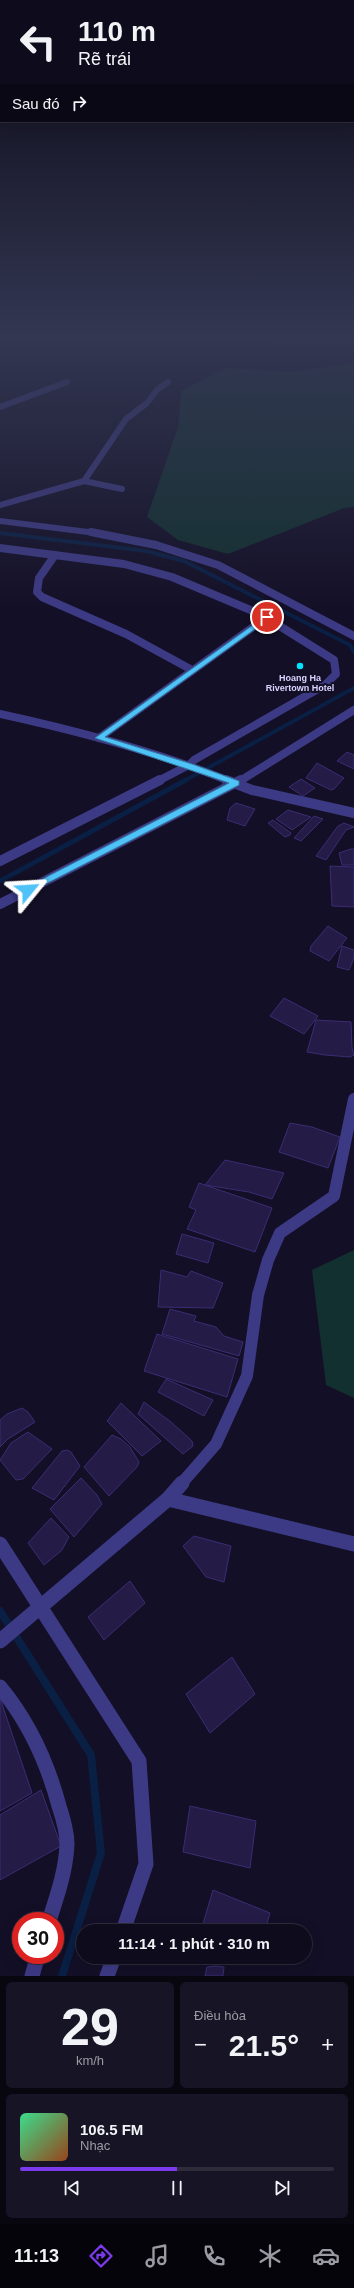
<!DOCTYPE html>
<html lang="vi">
<head>
<meta charset="utf-8">
<style>
  body { margin:0; font-family:Helvetica,sans-serif; background:#171425; color:#f1f3f6; height:100vh; display:flex; flex-direction:column; font-size:15px; white-space:nowrap }
  * { box-sizing:border-box; margin:0 }
  p { font-size:13px; color:#9b9ba3 }
  .icon { flex:none; width:22px; height:22px; fill:none; stroke:currentColor; stroke-width:2; stroke-linecap:round; stroke-linejoin:round }
  .map { position:relative; height:1976px; overflow:hidden }
  .side { display:flex; flex-direction:column; gap:6px; padding:6px; background:#08060f; flex:1 }
  .side>* { flex:none }
  .guide { position:absolute; left:0px; top:0px; width:354px; height:122px; box-shadow:0 4px 16px #0002,0 0 0 1px #2e2b3b; background:#0e0b1c; color:#f1f3f6; overflow:hidden }
  .speed { position:absolute; left:12px; top:1912px; display:flex; gap:8px; font-size:20px; font-weight:700; text-align:center }
  .speed>* { display:grid; place-content:center; width:52px; height:52px; border-radius:50%; background:#0e0b1c; box-shadow:0 4px 16px #0002,0 0 0 1px #2e2b3b; line-height:1 }
  .speed .limit { border:6px solid #d22; background:#fff; color:#111 }
  .pin { position:absolute; display:grid; place-items:center; width:34px; height:34px; color:#fff; margin:-17px; border:2px solid #fff; border-radius:50%; box-shadow:0 1px 4px #0007 }
  .me { position:absolute; width:44px; margin:-22px; rotate:63deg; stroke-linejoin:round; filter:drop-shadow(0 0 3px #0008) }
  .turn { display:flex; align-items:center; gap:14px; height:84px; padding:0 12px; font-size:18px }
  .turn .icon { width:52px; height:52px; stroke-width:2.5 }
  .turn b { display:block; font-size:28px; line-height:34px }
  .then { display:flex; align-items:center; height:38px; padding:0 12px; background:#0003; gap:8px; font-size:15px }
  .big { font-size:30px; font-weight:700; line-height:1.1 }
  .side .tile { flex:1; display:flex; flex-direction:column; justify-content:center; gap:6px; min-width:0; padding:0 14px; border-radius:6px; background:#171425 }
  .side .dial { align-items:center; gap:0 }
  .dial b { font-size:52px; line-height:1 }
  .song { display:flex; align-items:center; gap:12px }
  .cover { width:48px; height:48px; border-radius:6px; background:linear-gradient(135deg,hsl(150 70% 55%),hsl(20 70% 35%)) }
  .played { height:4px; border-radius:2px; background:linear-gradient(90deg,#7c3aed 50%,#2e2b3b 50%) }
  .keys { display:flex; justify-content:space-around; direction:ltr }
  .heat { display:flex; justify-content:space-between; align-items:center; font-size:22px; direction:ltr }
  .side .tiles { flex:1; display:grid; gap:6px; grid-template-columns:1fr 1fr }
  .tile:last-child { grid-column:span 2 }
  .trip { position:absolute; left:76px; top:1924px; width:236px; height:40px; border-radius:20px; background:#0e0b1c; box-shadow:0 4px 16px #0002,0 0 0 1px #2e2b3b; font-weight:700; line-height:40px; text-align:center }
  .tab-bar { display:flex; height:64px; justify-content:space-around; align-items:center; background:#06040b; color:#9b9ba3 }
  .tab-bar .icon { width:28px; height:28px }
  .tab-bar .current { color:#7c3aed }
  .tab-bar b { font-size:18px; color:#f1f3f6 }
  .map>svg:first-child { display:block }
  .green { fill:#12302f }
  .lines { fill:none; stroke-linecap:round; stroke-linejoin:round }
  .stream-far2 { stroke:#0a1f44; stroke-width:4 }
  .stream-far1 { stroke:#0a1f44; stroke-width:5 }
  .stream { stroke:#0a1f44; stroke-width:8 }
  .building { fill:#241b47; stroke:#3b2d73 }
  .street-far4 { stroke:#3d3a85; stroke-width:6 }
  .street-far3 { stroke:#3d3a85; stroke-width:8 }
  .street-far2 { stroke:#3d3a85; stroke-width:10 }
  .street-far1 { stroke:#3d3a85; stroke-width:12 }
  .street { stroke:#3d3a85; stroke-width:15 }
  .route { fill:#4fc3f7; stroke:#337fa1 }
  .poi-dot { fill:#00e5ff; stroke:#130f26; stroke-width:1.5 }
  .labels { text-anchor:middle; stroke-width:4; stroke-linejoin:round; paint-order:stroke }
  .far-poi-label { font-size:9px; font-weight:bold; fill:#d9d4ff; stroke:#130f26 }
</style>
</head>
<body>
<div class="map">
<svg width="354" height="1976" viewBox="0 0 354 1976">
  <rect width="100%" height="100%" fill="#130f26"/>
  <g class="green">
    <path d="M354,363v144l-10,1 -116,46 -50,-14 -31,-23 31,-90 3,-36 45,-23 65,4z"/>
    <path d="M354,1250v148l-28,-13 -14,-115z"/>
  </g>
  <g class="lines">
    <g class="stream-far2">
      <path d="M0,533l146,18 38,10 166,84 4,7"/>
      <path d="M184,781l170,-93"/>
    </g>
    <path class="stream-far1" d="M0,881l186,-101"/>
    <path class="stream" d="M0,1611l91,144 10,98 -39,123"/>
  </g>
  <g class="building">
    <path d="M347,752l7,3v14l-17,-8z"/>
    <path d="M317,763l27,15 -10,11 -3,1 -25,-12z"/>
    <path d="M301,779l14,9 -12,8 -14,-9z"/>
    <path d="M236,803l19,6 -10,17 -18,-6 3,-12z"/>
    <path d="M288,810l23,7 -19,13 -16,-11z"/>
    <path d="M314,816l9,3 -22,22 -7,-3z"/>
    <path d="M273,820l18,13 -1,2 -5,2 -17,-14z"/>
    <path d="M344,823l10,4 -8,3 -20,30 -10,-4 22,-30z"/>
    <path d="M351,849h3v16h-12l-3,-12z"/>
    <path d="M330,866l24,1v40l-22,-1z"/>
    <path d="M328,926l19,12 -18,23 -19,-10 1,-5z"/>
    <path d="M342,946l12,4v8l-5,12 -12,-3z"/>
    <path d="M284,998l34,18 -14,18 -34,-18z"/>
    <path d="M316,1020l35,2 1,26 2,7 -4,2 -25,-2 -18,-3z"/>
    <path d="M290,1123l22,4 28,10 -12,31 -49,-16z"/>
    <path d="M225,1160l59,13 -12,26 -23,-7 -44,-7z"/>
    <path d="M199,1183l73,25 -17,44 -68,-23 9,-19 -7,-3z"/>
    <path d="M182,1234l32,9 -6,20 -32,-9z"/>
    <path d="M161,1270l26,7 4,-6 32,12 -10,25 -55,-1z"/>
    <path d="M170,1309l26,7 -2,5 22,6 8,9 19,6 -4,14 -77,-22z"/>
    <path d="M157,1334l81,25 -11,38 -83,-26z"/>
    <path d="M166,1379l47,21 -9,16 -46,-24z"/>
    <path d="M144,1402l27,20 21,19 1,5 -10,8 -45,-40z"/>
    <path d="M121,1403l40,38 -19,15 -35,-35z"/>
    <path d="M22,1408l6,4 7,10 -27,17 -8,8v-27l7,-6z"/>
    <path d="M28,1432l24,17 -29,30 -7,1 -16,-20 11,-17z"/>
    <path d="M112,1435l9,4 9,8 9,15 -2,5 -28,29 -25,-29z"/>
    <path d="M67,1450l4,2 9,14 -26,34 -22,-12 30,-37z"/>
    <path d="M81,1478l16,17 5,9 -28,33 -24,-28z"/>
    <path d="M51,1518l18,19 -7,13 -18,15 -16,-22z"/>
    <path d="M194,1536l37,10 -7,36 -18,-5 -23,-31z"/>
    <path d="M130,1581l15,22 -41,37 -16,-23z"/>
    <path d="M232,1657l23,37 -45,39 -24,-39z"/>
    <path d="M0,1698l32,95 -32,18z"/>
    <path d="M41,1790l20,56 -61,34v-65z"/>
    <path d="M190,1806l66,15 -6,47 -67,-16z"/>
    <path d="M213,1890l57,23 -5,18h-51l-12,-4z"/>
    <path d="M216,1966l8,1 -1,9h-18l2,-9z"/>
  </g>
  <g class="lines">
    <g class="street-far4">
      <path d="M237,336l69,6h48"/>
      <path d="M0,407l67,-25"/>
      <path d="M84,481l38,8"/>
      <path d="M0,505l84,-24 42,-62 21,-16 10,-13 11,-8"/>
      <path d="M0,521l96,12"/>
    </g>
    <g class="street-far3">
      <path d="M91,532l65,13 62,20 136,71"/>
      <path d="M0,548l124,16 48,13 90,38 72,45 2,14 -11,11 -131,75 -5,5 -31,16"/>
      <path d="M55,555l-16,23 -2,14 5,5 84,37 66,36"/>
      <path d="M0,714c78,17 155,37 229,67"/>
      <path d="M99,738l168,-121"/>
      <path d="M240,781l114,-71"/>
    </g>
    <g class="street-far2">
      <path d="M226,780l26,10 102,23"/>
      <path d="M0,861l160,-81"/>
      <path d="M0,904l241,-124"/>
    </g>
    <path class="street-far1" d="M181,1484l35,-40 31,-68 11,-81 10,-35 12,-27 54,-37 20,-97"/>
    <g class="street">
      <path d="M168,1499l186,45"/>
      <path d="M0,1544l139,217 7,103 -23,67"/>
      <path d="M0,1641l168,-142 14,-16"/>
      <path d="M0,1687c29,35 47,74 59,119 4,12 8,25 8,38 -1,27 -10,52 -18,77"/>
      <path d="M32,1976l6,-21"/>
      <path d="M107,1976l7,-19"/>
    </g>
  </g>
  <linearGradient id="sky" x2="0" y2="1"><stop stop-color="#0a0815"/><stop offset="0.55" stop-color="#333752"/><stop offset="1" stop-color="#333752" stop-opacity="0"/></linearGradient>
  <rect width="354" height="613" fill="url(#sky)"/>
  <path class="route" d="M267,615l2,1v3l-164,118 87,27 47,17v4l-209,107h-5v-4l204,-105 -134,-45z"/>
  <circle class="poi-dot" cx="300" cy="666" r="4"/>
  <g class="labels">
    <g class="far-poi-label">
      <text x="300" y="681">Hoang Ha<tspan x="300" dy="10">Rivertown Hotel</tspan></text>
    </g>
  </g>
</svg>
<div class="speed"><div class="limit">30</div></div>
<div class="pin" style="left:267px;top:617px;background:#d93025"><svg class="icon" aria-label="arrive" viewBox="0 0 24 24"><path d="M6 21V4h12l-3 4 3 4H6"/></svg></div>
<svg class="me" style="left:28px;top:890px" viewBox="-20 -20 40 40"><path d="M0-17L14 15 0 8-14 15z" fill="#4fc3f7" stroke="#fff" stroke-width="4"/></svg>
<div class="trip">11:14 · 1 phút · 310 m</div>
<div class="guide">
<div class="turn"><svg class="icon" aria-label="left" viewBox="0 0 24 24"><path d="M17 20v-9H6M10 6l-5 5 5 5"/></svg><div><b>110 m</b>Rẽ trái</div></div>
<div class="then">Sau đó<svg class="icon" aria-label="right" viewBox="0 0 24 24"><path d="M7 20v-9h11M14 6l5 5-5 5"/></svg></div>
</div>
</div>
<section class="side">
<div class="tiles">
<div class="tile dial"><b>29</b><p>km/h</p></div>
<div class="tile"><p>Điều hòa</p>
<div class="heat"><a>−</a><b class="big">21.5°</b><a>+</a></div>
</div>
<div class="tile">
<div class="song"><i class="cover"></i><div><b>106.5 FM</b><p>Nhạc</p></div></div>
<div class="played"></div>
<div class="keys"><svg class="icon" aria-label="previous" viewBox="0 0 24 24"><path d="M18 5L8 12l10 7zM5 5v14"/></svg><svg class="icon" aria-label="pause" viewBox="0 0 24 24"><path d="M8 5v14M16 5v14"/></svg><svg class="icon" aria-label="next" viewBox="0 0 24 24"><path d="M6 5l10 7-10 7zM19 5v14"/></svg></div>
</div>
</div>
</section>
<nav class="tab-bar">
<b>11:13</b>
<svg class="icon current" aria-label="directions" viewBox="0 0 24 24"><path d="M12 3l9 9-9 9-9-9zM9 14v-3h6M13 9l2 2-2 2"/></svg>
<svg class="icon" aria-label="music" viewBox="0 0 24 24"><path d="M9 18V5l10-2v13"/><circle cx="6" cy="18" r="3"/><circle cx="16" cy="16" r="3"/></svg>
<svg class="icon" aria-label="phone" viewBox="0 0 24 24"><path d="M5 4h4l2 5-3 2q2 4 5 5l2-3 5 2v4C11 20 4 13 5 4z"/></svg>
<svg class="icon" aria-label="climate" viewBox="0 0 24 24"><path d="M12 3v18M4 7l16 10M4 17L20 7"/></svg>
<svg class="icon" aria-label="car" viewBox="0 0 24 24"><path d="M5 17H2v-5l4-1 3-4h7l3 4 3 1v5h-3M9 17h6M6 11h13"/><circle cx="7" cy="17" r="2"/><circle cx="17" cy="17" r="2"/></svg>
</nav>
</body>
</html>
